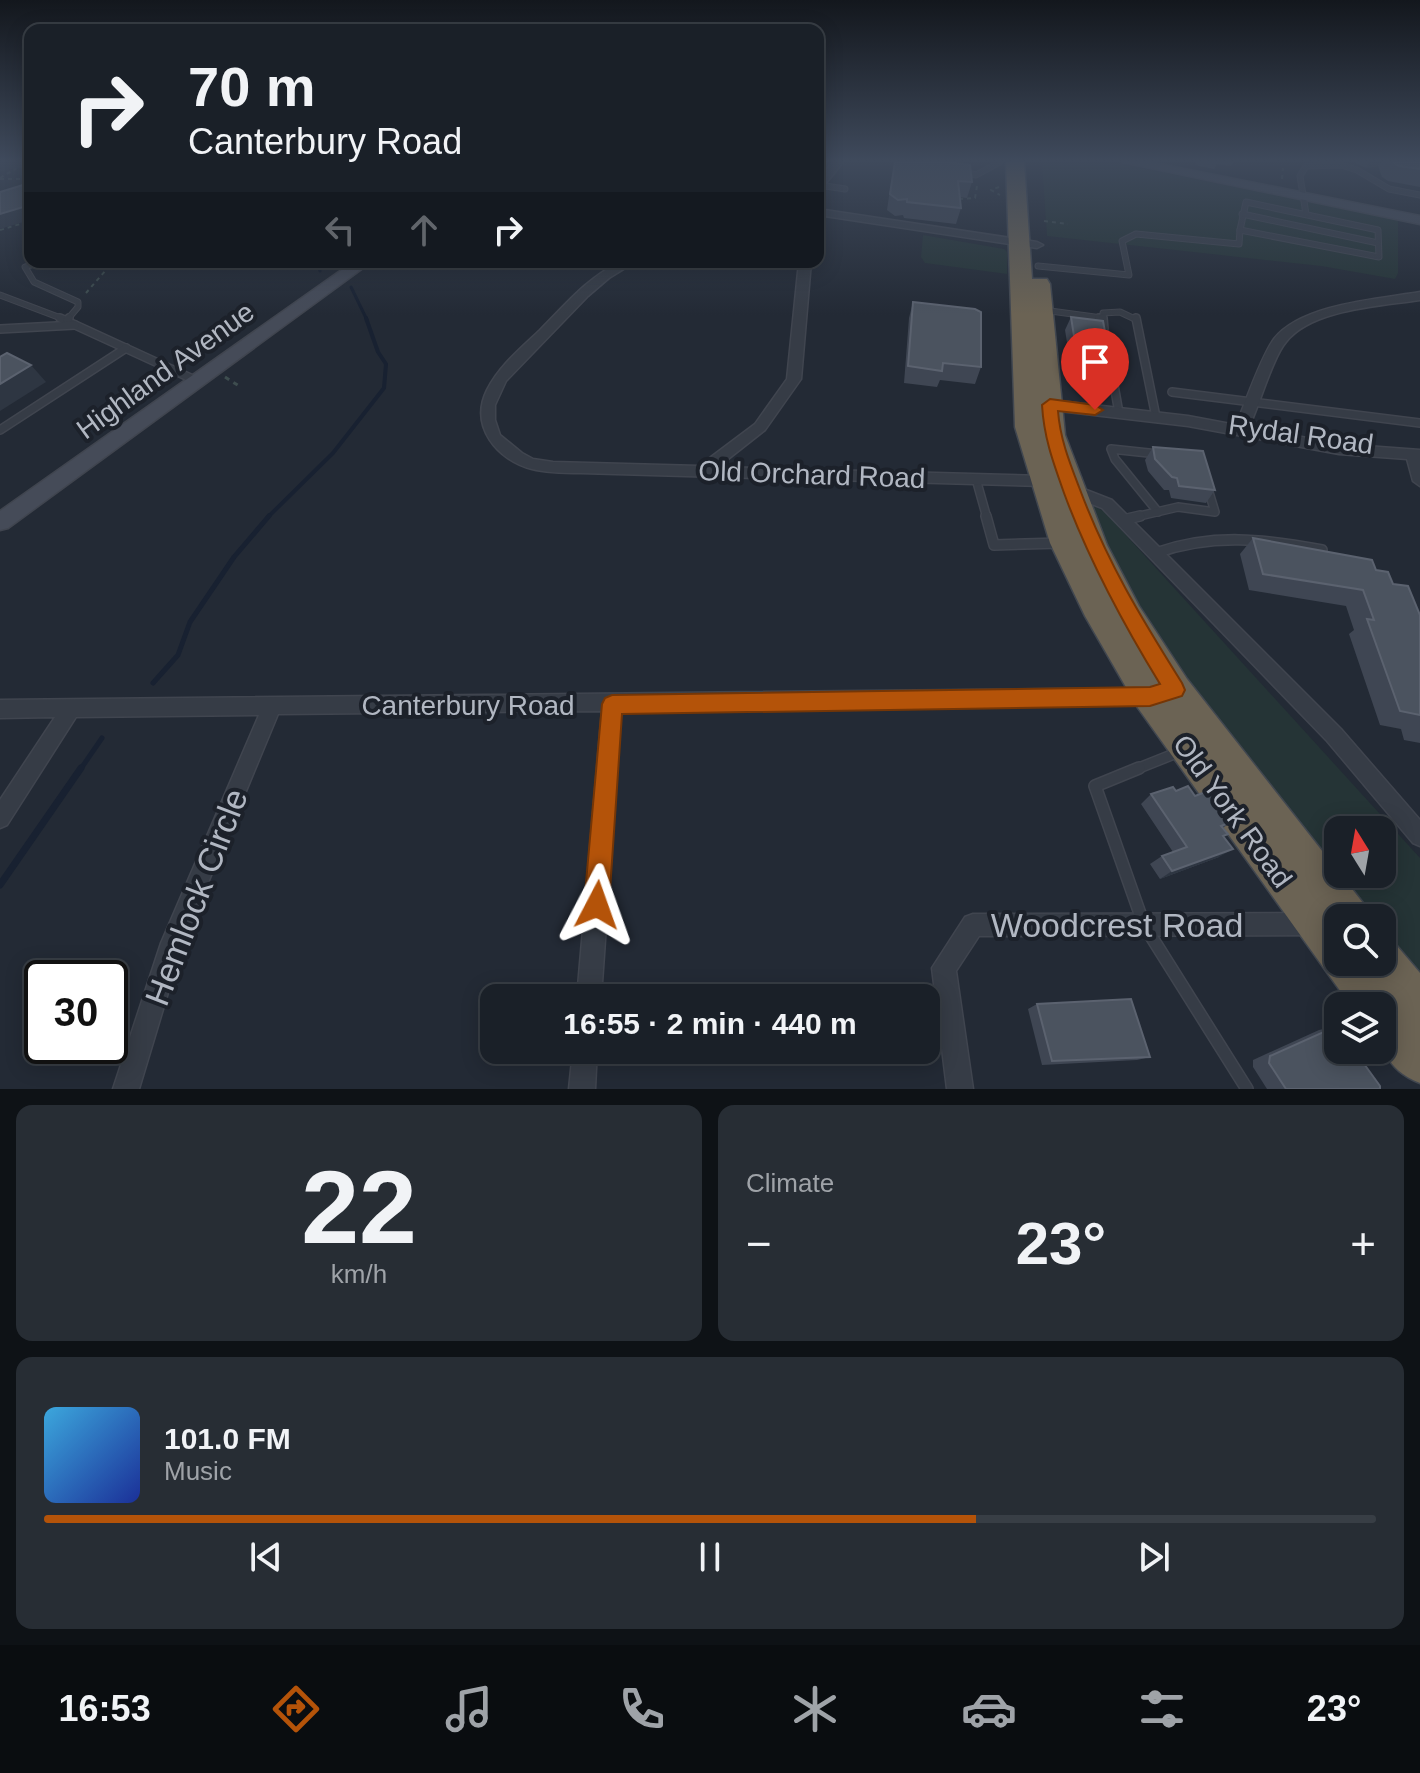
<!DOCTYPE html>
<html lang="en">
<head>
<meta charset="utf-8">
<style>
  body { margin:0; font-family:Helvetica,sans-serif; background:#272d34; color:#f1f3f6; height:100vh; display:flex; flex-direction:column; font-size:30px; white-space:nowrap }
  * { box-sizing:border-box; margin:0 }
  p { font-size:26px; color:#9fa3a8 }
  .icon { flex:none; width:44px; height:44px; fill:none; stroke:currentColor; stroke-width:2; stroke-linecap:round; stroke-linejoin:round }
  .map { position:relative; height:1089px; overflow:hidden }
  .panel { display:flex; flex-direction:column; gap:16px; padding:16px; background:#0e1216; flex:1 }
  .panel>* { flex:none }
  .guide { position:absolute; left:24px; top:24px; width:800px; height:244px; border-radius:16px; box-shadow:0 4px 20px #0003,0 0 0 2px #383e45; background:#1a2028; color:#f1f3f6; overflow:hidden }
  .needle { width:52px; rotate:349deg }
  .fabs { position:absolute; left:1324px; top:816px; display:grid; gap:16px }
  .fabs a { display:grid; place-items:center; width:72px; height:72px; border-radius:16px; background:#1a2028; box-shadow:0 4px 20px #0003,0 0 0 2px #383e45; font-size:40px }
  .speed { position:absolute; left:24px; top:960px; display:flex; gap:16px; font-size:40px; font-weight:700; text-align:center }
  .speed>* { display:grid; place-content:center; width:104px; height:104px; border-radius:50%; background:#1a2028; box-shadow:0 4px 20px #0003,0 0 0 2px #383e45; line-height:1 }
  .speed .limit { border:4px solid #111; border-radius:12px; background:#fff; color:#111 }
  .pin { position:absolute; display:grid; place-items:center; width:68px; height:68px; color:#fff; margin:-82px -34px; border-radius:50% 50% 50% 0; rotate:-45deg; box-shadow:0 0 8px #0007 }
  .pin .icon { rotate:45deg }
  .me { position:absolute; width:88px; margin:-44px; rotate:4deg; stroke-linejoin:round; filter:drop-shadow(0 0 6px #0008) }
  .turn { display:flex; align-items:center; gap:28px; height:168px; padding:0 32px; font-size:36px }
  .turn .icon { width:104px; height:104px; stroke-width:2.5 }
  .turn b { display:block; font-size:56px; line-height:68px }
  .lanes { display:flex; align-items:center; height:76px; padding:0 32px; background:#0003; justify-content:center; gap:40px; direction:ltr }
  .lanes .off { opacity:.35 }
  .big { font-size:60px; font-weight:600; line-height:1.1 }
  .panel .widget { flex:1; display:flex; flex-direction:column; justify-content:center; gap:12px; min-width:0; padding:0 28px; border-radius:16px; background:#272d34 }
  .panel .dial { align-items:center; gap:0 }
  .dial b { font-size:104px; line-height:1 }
  .song { display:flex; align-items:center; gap:24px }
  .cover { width:96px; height:96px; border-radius:12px; background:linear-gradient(135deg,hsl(200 70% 55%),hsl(230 70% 35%)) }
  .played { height:8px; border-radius:4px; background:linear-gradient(90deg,#b45309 70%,#383e45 70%) }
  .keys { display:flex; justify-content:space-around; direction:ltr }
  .heat { display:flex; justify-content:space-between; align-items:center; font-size:44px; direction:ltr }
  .panel .tiles { flex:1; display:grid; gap:16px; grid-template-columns:1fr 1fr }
  .widget:last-child { grid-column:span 2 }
  .trip { position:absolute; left:480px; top:984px; width:460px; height:80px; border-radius:16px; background:#1a2028; box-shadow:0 4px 20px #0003,0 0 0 2px #383e45; font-weight:600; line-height:80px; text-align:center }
  .tabs { display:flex; height:128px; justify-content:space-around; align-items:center; background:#0a0d10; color:#9fa3a8 }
  .tabs .icon { width:56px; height:56px }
  .tabs .current { color:#b45309 }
  .tabs b { font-size:36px; color:#f1f3f6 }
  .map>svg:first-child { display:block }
  .green { fill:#253436; fill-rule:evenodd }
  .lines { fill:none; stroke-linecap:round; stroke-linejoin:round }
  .stream-far3 { stroke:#182131; stroke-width:3 }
  .stream-far2 { stroke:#182131; stroke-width:4 }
  .stream-far1 { stroke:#182131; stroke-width:5 }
  .stream { stroke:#182131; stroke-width:7 }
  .lane-far3-casing { stroke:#40454f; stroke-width:7 }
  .lane-far2-casing { stroke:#40454f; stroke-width:10 }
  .lane-far1-casing { stroke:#40454f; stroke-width:12 }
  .lane-casing { stroke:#40454f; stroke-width:14 }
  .street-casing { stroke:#40454f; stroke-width:3 }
  .secondary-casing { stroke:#40454f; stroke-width:3 }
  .highway-casing { stroke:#414750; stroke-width:3 }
  .path-far1 { stroke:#3e4d4f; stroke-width:2; stroke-dasharray:4 4; stroke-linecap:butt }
  .path { stroke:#3e4d4f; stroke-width:3; stroke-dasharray:5 5; stroke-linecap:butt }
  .lane-far3 { stroke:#363c46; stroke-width:5 }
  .lane-far2 { stroke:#363c46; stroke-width:7 }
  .lane-far1 { stroke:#363c46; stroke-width:9 }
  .lane { stroke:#363c46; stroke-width:11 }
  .street { fill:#363c46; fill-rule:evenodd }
  .secondary { fill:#454b58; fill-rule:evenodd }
  .highway { fill:#6b6354; fill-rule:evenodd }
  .wall { fill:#3f4653 }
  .shaded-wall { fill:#2e3642 }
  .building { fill:#4b535f; stroke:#5b626f; stroke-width:2 }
  .route { fill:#b45309; stroke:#753606; stroke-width:2 }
  .labels { text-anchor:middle; stroke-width:8; stroke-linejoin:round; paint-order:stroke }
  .street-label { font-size:28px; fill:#b1b7c2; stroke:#1c212a }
  .near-street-label { font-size:34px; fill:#b1b7c2; stroke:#1c212a }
</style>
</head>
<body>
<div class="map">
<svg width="1420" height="1089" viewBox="0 0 1420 1089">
  <rect width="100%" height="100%" fill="#232a35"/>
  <g class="green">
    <path d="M1042,162h69l287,58v53l-3,6 -74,-13 -274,-30z"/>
    <path d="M923,235l81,14 3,3v22l-82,-11 -4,-6z"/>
    <path d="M1095,507l9,4 316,347v132l-38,-48v-24h-19l-221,-294 -54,-116zM1338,830h44v44h-44z"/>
  </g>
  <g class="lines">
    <g class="stream-far3">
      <path d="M318,262l2,9"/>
      <path d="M351,287l16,33"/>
    </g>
    <path class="stream-far2" d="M267,518l66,-65 51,-65 2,-24 -8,-12 -12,-34"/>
    <g class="stream-far1">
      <path d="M153,683l25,-28 12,-33 44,-65 35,-41"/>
      <path d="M80,770l22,-32"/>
    </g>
    <path class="stream" d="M0,885l81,-117"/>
    <defs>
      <g id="lane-far3">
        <path d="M958,162l9,11 9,2 24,-13"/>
        <path d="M819,185l26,4"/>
        <path d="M1246,202l132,28 1,27 -139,-27z"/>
        <path d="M1242,214l136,29"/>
        <path d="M1306,214l-6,-38 6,-10 35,-1 16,5 32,19 31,6"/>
        <path d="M40,262l-15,5 9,15 44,20v5l-11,13"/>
        <path d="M1038,266l91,9 -7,-34 14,-7 103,10 1,-14"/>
        <path d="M0,295l66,25"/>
        <path d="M1043,310l59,8"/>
        <path d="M1103,320v-7l17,-1 17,8"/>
      </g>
      <g id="lane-far2">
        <path d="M60,318l137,63"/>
        <path d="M1099,318h3"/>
        <path d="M1103,318l1,11"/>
        <path d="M1136,318l20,99"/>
        <path d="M67,320l2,-2"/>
        <path d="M0,329l75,-4"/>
        <path d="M1108,351l11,62"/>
        <path d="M1172,392l248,31"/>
        <path d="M0,430l126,-82"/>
        <path d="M1158,454l-47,-5 4,10 43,53"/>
        <path d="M976,479l11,39"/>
        <path d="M1131,518l47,-11 37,5 -7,-23"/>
      </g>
      <g id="lane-far1">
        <path d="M986,516l8,29 67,-2"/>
        <path d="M1123,520l17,-4"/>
        <path d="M1156,553c57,-20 108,-14 166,-3"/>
        <path d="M1134,770l45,-18"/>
      </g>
      <path id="lane" d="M1139,768l-44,18 49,139 103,164"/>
      <g id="street">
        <path d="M833,162h10l-21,26 -4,1v-9z"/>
        <path d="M818,209l219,33 6,3 -6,3 -219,-33z"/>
        <path d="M620,262h15l-26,16 -21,18 -82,85 -11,24v15l5,15 22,18 11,6 20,3 146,4 56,-42 32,-45 12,-117h12l-10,117 -36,51 -47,37 326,9 7,5 -7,5 -463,-13c-16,0 -33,0 -49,-4 -35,-9 -63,-43 -45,-79 12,-24 34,-42 53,-60 25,-25 48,-53 80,-68z"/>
        <path d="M1420,292v8c-39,6 -108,9 -134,42 -13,15 -27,64 -37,85l90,17 81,6v36l-7,-5 -6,-22 -68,-5 -151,-28 -146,-17 -7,-5 7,-5 146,17 48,9c9,-21 25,-69 38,-86 27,-35 105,-40 146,-47z"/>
        <path d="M1071,484l41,16 229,229 79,91v26l-7,-3 -86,-102 -225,-233 -36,-14 -3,-4 3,-4z"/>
        <path d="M1154,688l7,2 2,6 -2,6 -7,2 -533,6 -20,288h-24l25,-287 -324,3 -95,229 -44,146h-26l48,-146 98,-228 -183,2 -69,108 -7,3v-28l55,-83 -55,1v-18z"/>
        <path d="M1338,913l9,5h-9v17l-359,1 -23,35 17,118h-26l-15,-121 33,-51 8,-3z"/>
        <path d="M573,1050h24l-2,39h-26z"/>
      </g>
      <g id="secondary">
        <path d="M1122,162h27l271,54v8z"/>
        <path d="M353,262h18l-363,266 -8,2v-19z"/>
      </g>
      <path id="highway" d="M1006,162h18l8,117h15l3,5 15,151 42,110 32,61 48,73 176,224 6,15h-31v44h44v-22l15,6 23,27v110c-40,-16 -38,-40 -38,-77h-31l-213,-298 -53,-92 -35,-73 -35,-116z"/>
    </defs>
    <use href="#lane-far3" class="lane-far3-casing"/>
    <use href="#lane-far2" class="lane-far2-casing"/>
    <use href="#lane-far1" class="lane-far1-casing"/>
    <use href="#lane" class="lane-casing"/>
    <use href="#street" class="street-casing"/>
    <use href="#secondary" class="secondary-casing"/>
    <use href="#highway" class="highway-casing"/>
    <g class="path-far1">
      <path d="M0,178l27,-16"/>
      <path d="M0,179h30"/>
      <path d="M1282,179l1,-11"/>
      <path d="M999,187l-8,3 9,5"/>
      <path d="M959,199l16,-1 2,-12"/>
      <path d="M1044,221l24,3"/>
      <path d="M0,230l30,-9"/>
      <path d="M86,293l27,-31"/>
    </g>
    <path class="path" d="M225,377l14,9"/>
    <use href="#lane-far3" class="lane-far3"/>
    <use href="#lane-far2" class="lane-far2"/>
    <use href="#lane-far1" class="lane-far1"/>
    <use href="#lane" class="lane"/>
    <use href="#street" class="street"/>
    <use href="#secondary" class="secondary"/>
    <use href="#highway" class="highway"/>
  </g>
  <g class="wall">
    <path d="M894,162l78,20 -5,16 -8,-1 2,11 -5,16 -52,-6 -1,-3 -8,1 -8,-6z"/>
    <path d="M1196,162h38l-3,4 -14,-2 -3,5 -19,-4z"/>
    <path d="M1354,162h66v25l-32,-6 -6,-4 -4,-11 -12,2z"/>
    <path d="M913,302l68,65 -6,17 -35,-4 -3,7 -33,-4 5,-65z"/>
    <path d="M1071,317l39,42 -6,12 -33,-4 -6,-37z"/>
    <path d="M1153,447l62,43 -9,13 -35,-5 -2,-8h-5l-16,-19 -3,-11z"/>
    <path d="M1253,538l123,32 17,14 27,31v128l-16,-3 -3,-11 -21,-4 -31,-91 5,-4 -8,-24 -97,-16 -9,-36z"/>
    <path d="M1176,791l19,5 36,26 -8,6 5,6 -4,2 -5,21 -59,22 -10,-15 12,-8 11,-4 -32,-48 10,-10z"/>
    <path d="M1037,1004l113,53 -13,3 -95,5 -14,-56z"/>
    <path d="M1337,1026l43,63h-113l-14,-22v-7l66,-30z"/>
  </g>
  <g class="shaded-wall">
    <path d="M0,162h30v4l-30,5z"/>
    <path d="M1370,162h11l-3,4 -12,2z"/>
    <path d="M30,205v15l-30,9v-15z"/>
    <path d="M31,365l15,17 -46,29v-27z"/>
    <path d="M1233,849l-14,8 -59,22 12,-8z"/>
  </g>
  <g class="building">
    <path d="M26,162h4v43l-30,9v-22l23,-7z"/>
    <path d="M895,162h50l25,3 2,17 -14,-1 3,27 -54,-6v-3l-9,1 -8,-6z"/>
    <path d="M1393,162h27v7l-21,-3z"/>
    <path d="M913,302l62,7 6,3v55l-38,-4 -1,8 -34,-5z"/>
    <path d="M1071,317l32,4 7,38 -33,-4z"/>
    <path d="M7,353l24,12 -31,19v-27z"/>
    <path d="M1153,447l50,4 12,39 -36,-4 -2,-8 -5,-1 -17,-18z"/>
    <path d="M1253,538l119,22 4,10 12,2 5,12 15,2 12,29v100l-20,-4 -33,-92 7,1 -11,-30 -100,-16z"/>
    <path d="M1188,786l7,10 13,-5 23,31 -10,4 7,8 -5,2 10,13 -61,22 -10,-15 25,-9 -36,-53 22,-7 3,4z"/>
    <path d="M1131,999l19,58 -98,4 -15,-57z"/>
    <path d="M1337,1026l1,24h16l26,36v3h-94l-17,-26 1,-7z"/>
  </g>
  <linearGradient id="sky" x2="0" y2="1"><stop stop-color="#13171d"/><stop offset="0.51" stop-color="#3f4a5c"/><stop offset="1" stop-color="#3f4a5c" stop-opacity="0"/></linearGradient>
  <rect width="1420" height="315" fill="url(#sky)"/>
  <path class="route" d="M1050,399l45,6 8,5 -8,5 -37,-4c2,27 11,50 21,76 28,75 61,129 103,196l3,7 -3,6 -32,10 -528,8 -13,191 -4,8 -8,4 -9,-4 -4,-8 18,-201 3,-6 7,-3 538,-8 10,-3c-38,-62 -71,-123 -96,-191 -11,-31 -20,-55 -22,-88z"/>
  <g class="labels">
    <g class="street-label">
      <text transform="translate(165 370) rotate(-36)" y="10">Highland Avenue</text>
      <text transform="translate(1301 434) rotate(8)" y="10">Rydal Road</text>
      <text transform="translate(812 474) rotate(2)" y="10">Old Orchard Road</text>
      <text x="468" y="715">Canterbury Road</text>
      <text transform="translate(1233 811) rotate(54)" y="10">Old York Road</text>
    </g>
    <g class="near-street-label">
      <text transform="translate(196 897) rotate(-69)" y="12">Hemlock Circle</text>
      <text x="1117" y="937">Woodcrest Road</text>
    </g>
  </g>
</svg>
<div class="fabs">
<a><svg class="needle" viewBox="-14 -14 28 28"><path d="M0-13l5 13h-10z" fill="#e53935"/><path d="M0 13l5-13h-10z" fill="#9fa3a8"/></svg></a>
<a><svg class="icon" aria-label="search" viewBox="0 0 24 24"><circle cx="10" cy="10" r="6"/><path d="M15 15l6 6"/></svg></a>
<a><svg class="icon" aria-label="layers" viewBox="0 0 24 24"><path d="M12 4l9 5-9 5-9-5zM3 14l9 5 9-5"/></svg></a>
</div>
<div class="speed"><div class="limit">30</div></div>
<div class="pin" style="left:1095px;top:410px;background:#d93025"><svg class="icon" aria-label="arrive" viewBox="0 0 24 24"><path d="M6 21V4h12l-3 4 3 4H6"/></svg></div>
<svg class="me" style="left:597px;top:905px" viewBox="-20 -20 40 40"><path d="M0-17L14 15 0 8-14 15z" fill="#b45309" stroke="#fff" stroke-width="4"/></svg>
<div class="trip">16:55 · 2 min · 440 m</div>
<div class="guide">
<div class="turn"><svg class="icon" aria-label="right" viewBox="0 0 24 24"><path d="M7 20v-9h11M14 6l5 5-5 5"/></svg><div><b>70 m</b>Canterbury Road</div></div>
<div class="lanes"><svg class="icon off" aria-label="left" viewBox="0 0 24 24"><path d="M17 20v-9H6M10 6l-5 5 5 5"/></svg><svg class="icon off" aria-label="ahead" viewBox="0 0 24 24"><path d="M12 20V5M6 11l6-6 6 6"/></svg><svg class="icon" aria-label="right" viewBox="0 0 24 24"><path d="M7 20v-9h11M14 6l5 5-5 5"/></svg></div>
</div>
</div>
<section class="panel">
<div class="tiles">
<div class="widget dial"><b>22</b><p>km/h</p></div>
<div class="widget"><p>Climate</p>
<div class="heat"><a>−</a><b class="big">23°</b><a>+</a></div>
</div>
<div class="widget">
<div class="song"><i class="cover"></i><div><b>101.0 FM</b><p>Music</p></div></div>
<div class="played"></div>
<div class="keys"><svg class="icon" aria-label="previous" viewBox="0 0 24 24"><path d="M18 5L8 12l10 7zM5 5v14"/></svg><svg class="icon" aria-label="pause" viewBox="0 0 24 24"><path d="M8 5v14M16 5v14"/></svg><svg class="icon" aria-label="next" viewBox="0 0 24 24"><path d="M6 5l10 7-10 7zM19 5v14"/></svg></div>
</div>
</div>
</section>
<nav class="tabs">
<b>16:53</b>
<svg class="icon current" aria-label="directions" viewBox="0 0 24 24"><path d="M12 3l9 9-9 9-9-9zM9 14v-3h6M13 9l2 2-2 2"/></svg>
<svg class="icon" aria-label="music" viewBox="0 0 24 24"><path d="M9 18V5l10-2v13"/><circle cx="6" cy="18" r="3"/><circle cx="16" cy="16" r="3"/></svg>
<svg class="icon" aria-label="phone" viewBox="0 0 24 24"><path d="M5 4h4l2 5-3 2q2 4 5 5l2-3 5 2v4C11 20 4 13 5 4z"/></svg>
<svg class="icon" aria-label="climate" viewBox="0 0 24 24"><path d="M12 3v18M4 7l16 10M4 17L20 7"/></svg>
<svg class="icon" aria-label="car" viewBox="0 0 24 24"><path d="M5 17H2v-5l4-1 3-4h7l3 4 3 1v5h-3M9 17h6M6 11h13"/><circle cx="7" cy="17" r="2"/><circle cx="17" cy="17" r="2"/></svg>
<svg class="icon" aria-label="filters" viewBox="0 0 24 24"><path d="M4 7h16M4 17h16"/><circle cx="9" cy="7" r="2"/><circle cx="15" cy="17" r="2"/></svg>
<b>23°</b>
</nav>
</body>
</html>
